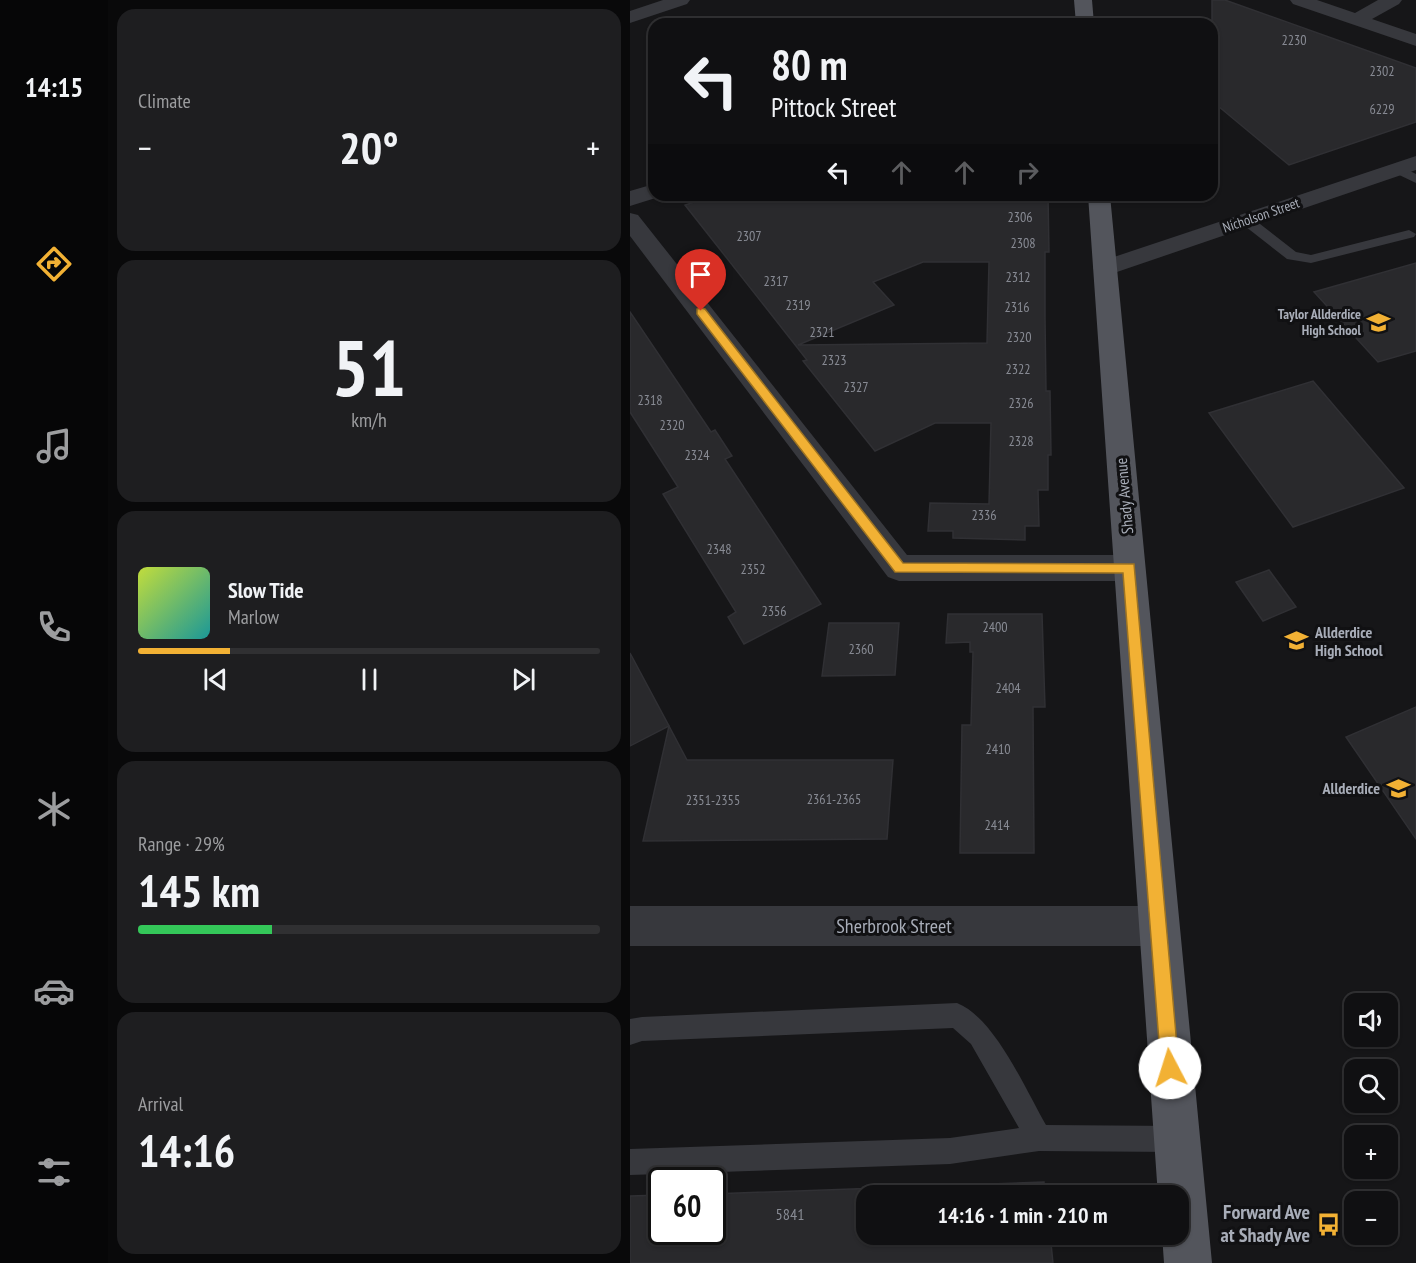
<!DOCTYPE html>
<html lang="en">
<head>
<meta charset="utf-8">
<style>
  body { margin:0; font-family:"PT Sans Narrow",sans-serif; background:#1e1e20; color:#f1f3f6; height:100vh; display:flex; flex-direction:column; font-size:22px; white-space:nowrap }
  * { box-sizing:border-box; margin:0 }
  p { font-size:20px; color:#9c9d9f }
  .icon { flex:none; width:33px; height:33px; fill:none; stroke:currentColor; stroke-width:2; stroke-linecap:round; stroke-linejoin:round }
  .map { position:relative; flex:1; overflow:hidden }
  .side { display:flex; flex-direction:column; gap:9px; padding:9px; background:#09090a; width:522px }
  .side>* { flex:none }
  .hud { position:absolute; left:18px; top:18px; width:570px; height:183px; border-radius:18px; box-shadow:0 2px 4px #0004,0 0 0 2px #303032; background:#101012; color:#f1f3f6; overflow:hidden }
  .fabs { position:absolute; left:714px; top:993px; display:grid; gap:12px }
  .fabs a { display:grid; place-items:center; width:54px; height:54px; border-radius:12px; background:#101012; box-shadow:0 2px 4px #0004,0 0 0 2px #303032; font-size:30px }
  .speed { position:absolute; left:18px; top:1167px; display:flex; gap:12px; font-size:30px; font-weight:700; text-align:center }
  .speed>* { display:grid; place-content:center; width:78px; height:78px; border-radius:50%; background:#101012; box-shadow:0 2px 4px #0004,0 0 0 2px #303032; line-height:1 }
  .speed .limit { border:3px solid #111; border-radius:9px; background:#fff; color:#111 }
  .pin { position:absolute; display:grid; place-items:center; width:51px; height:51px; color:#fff; margin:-62px -26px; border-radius:50% 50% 50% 0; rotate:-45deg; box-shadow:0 0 6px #0007 }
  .pin .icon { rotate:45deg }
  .me { position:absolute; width:66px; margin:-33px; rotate:355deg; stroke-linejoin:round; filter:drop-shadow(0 0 4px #0008) }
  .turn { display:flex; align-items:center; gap:21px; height:126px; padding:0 24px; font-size:27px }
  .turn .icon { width:78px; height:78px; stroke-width:2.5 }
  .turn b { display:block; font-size:42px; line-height:51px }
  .lanes { display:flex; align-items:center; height:57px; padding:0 24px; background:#0003; justify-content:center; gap:30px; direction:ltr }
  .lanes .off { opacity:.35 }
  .big { font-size:45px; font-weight:800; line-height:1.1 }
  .side .tile { flex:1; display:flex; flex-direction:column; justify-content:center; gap:9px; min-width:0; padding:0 21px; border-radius:18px; background:#1e1e20 }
  .side .dial { align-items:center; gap:0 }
  .dial b { font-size:78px; line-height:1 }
  .song { display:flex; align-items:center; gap:18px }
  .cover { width:72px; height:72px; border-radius:9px; background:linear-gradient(135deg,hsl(70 70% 55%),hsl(180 70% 35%)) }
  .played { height:6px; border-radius:3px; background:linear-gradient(90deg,#f2b134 20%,#303032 20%) }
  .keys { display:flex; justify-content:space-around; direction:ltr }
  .heat { display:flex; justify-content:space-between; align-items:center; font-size:33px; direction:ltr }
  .charge { height:9px; border-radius:4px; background:linear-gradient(90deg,#34c759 29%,#303032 0) }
  .trip { position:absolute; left:226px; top:1185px; width:333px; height:60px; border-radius:18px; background:#101012; box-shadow:0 2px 4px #0004,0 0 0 2px #303032; font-weight:800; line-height:60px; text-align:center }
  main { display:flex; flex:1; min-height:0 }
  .tabs { display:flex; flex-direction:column; width:108px; justify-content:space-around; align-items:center; background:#060607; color:#9c9d9f }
  .tabs .icon { width:42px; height:42px }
  .tabs .on { color:#f2b134 }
  .tabs b { font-size:27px; color:#f1f3f6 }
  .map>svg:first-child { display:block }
  .building { fill:#29292c; stroke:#303034; stroke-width:1.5; fill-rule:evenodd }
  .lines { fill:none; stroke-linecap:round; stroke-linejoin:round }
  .lane { fill:#37383d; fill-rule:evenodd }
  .street { fill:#37383d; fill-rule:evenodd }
  .primary { fill:#53555c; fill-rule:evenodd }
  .route { fill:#f2b134; stroke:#9d7322; stroke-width:1.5 }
  .labels { text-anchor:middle; stroke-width:6; stroke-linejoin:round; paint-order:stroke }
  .number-label { font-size:14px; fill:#888b94 }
  .far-street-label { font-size:14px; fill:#a8adb8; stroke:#111113 }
  .far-poi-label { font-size:14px; font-weight:bold; fill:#a8adb8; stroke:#111113; text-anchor:end }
  .street-label { font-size:16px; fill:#a8adb8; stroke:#111113 }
  .poi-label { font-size:16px; font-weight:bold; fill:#a8adb8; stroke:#111113; text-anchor:start }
  .near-number-label { font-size:16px; fill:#888b94 }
  .near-street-label { font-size:20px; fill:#a8adb8; stroke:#111113 }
  .near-poi-label { font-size:20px; font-weight:bold; fill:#a8adb8; stroke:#111113; text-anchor:end }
</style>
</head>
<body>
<main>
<nav class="tabs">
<b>14:15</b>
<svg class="icon on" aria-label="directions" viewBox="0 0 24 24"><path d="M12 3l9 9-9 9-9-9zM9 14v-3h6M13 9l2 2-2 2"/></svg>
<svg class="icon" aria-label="music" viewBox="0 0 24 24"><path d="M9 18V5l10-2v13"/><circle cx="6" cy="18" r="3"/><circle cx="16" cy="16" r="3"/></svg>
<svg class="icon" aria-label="phone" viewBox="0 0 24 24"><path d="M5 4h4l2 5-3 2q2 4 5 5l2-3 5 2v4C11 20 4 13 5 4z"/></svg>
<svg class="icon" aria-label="climate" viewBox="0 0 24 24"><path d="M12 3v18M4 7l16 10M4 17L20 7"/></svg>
<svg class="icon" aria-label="car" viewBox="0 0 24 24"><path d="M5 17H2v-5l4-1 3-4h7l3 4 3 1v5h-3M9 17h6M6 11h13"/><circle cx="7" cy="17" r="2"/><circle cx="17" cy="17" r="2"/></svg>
<svg class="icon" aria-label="filters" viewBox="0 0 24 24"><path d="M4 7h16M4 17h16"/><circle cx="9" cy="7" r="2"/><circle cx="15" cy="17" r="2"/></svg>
</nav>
<section class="side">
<div class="tile"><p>Climate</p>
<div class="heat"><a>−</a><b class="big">20°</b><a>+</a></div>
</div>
<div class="tile dial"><b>51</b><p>km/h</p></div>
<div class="tile">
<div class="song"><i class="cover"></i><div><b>Slow Tide</b><p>Marlow</p></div></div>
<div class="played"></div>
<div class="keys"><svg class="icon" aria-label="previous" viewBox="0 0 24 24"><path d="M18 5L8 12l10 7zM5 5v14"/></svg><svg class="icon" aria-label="pause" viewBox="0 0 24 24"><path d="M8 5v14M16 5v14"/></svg><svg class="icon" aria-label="next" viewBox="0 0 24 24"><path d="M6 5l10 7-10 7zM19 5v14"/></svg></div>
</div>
<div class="tile"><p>Range · 29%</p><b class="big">145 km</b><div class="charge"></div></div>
<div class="tile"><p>Arrival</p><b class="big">14:16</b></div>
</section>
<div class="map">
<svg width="786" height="1263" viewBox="0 0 786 1263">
  <rect width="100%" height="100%" fill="#161618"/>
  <g class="building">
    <path d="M582,0h13l191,68v54l-127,43 -77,-64z"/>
    <path d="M85,195h333l1,57h-4v65l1,74h4l1,64h-3v35h-10l1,36h-14v14l-72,-2v-7h-25l2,-28 59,1 2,-81h-56l-60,28 -72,-90 4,-1 -122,-155zM293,262h66l-2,81 -189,2 96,-40 -21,-23z"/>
    <path d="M786,263v88l-38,11 -64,-70z"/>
    <path d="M0,312l81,120 4,-2 17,26 -7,3 96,145 -77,40 -16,-27 8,-5 -73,-118 15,-7 -48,-75z"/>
    <path d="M683,381l91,107 -111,39 -84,-114z"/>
    <path d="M639,570l27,37 -33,14 -27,-39z"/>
    <path d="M318,614h94l3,93h-12l1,146h-74l2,-128h9l2,-73h-3v-10l-24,1z"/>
    <path d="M199,623h70l-4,52 -73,1z"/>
    <path d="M0,653l39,73 -39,20z"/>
    <path d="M786,707v132l-70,-102z"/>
    <path d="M39,726l18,34h206l-6,79 -244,2z"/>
    <path d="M414,1182l1,14h-178v38h183l3,29h-423v-67l32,-1v37h50v-38z"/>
  </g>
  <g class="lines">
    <g class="lane">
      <path d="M768,165l18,9v9l-23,-11 -2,-3z"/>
      <path d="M616,216l5,1 45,35 15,3 98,-25 7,4 -2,3 -103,26 -24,-4 -46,-36 -2,-3z"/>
      <path d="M327,1003c38,15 68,86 89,122l130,1 9,4 4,9 -4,9 -9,4 -137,-1 -89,13 -320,11v-26l320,-11 69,-10 -48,-84 -18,-16 -311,13 -12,4v-26l12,-2z"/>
    </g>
    <g class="street">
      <path d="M33,0h27l-3,4 -57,19v-12z"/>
      <path d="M660,0h27l38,13 23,-13h24l-3,4 -27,15 44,15v12l-123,-42z"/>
      <path d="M786,156v14l-302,103 -9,3 -9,-3 -3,-5 3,-5z"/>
      <path d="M24,184v11l8,1 -32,10v-15z"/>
      <path d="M0,213l8,2 269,340h222l11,4 5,9 -5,9 -11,4h-230l-11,-4 -258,-341z"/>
      <path d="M0,906h529l14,6 6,14 -6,14 -14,6h-529z"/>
    </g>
    <g class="primary">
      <path d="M444,0h18l2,24h-18z"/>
      <path d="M458,195h22l102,1068h-48l-2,-29h17v-38h-21z"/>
    </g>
  </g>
  <path class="route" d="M71,308l4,1 198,254 231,1 45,504 -2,6 -7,3 -6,-3 -3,-6 -38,-495 -228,-1 -198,-258v-5z"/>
  <defs>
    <symbol id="school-bare" viewBox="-9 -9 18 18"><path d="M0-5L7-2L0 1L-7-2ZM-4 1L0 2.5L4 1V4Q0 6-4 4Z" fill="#f2b134" stroke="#111113" stroke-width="2.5" paint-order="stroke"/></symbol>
    <symbol id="bus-bare" viewBox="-9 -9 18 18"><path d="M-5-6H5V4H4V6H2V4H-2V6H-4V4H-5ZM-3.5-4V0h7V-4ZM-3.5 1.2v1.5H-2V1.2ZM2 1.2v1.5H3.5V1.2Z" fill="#f2b134" stroke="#111113" stroke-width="2.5" paint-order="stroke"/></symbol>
  </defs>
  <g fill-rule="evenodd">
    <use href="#school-bare" x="732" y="306" width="33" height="33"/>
    <use href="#school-bare" x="650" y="624" width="33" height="33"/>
    <use href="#school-bare" x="752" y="772" width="33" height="33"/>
    <use href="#bus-bare" x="682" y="1208" width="33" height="33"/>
  </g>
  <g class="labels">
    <g class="number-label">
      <text x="664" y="45">2230</text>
      <text x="752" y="76">2302</text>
      <text x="752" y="114">6229</text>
      <text x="390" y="222">2306</text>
      <text x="119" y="241">2307</text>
      <text x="393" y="248">2308</text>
      <text x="388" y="282">2312</text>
      <text x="146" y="286">2317</text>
      <text x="168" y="310">2319</text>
      <text x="387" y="312">2316</text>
      <text x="192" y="337">2321</text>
      <text x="389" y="342">2320</text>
      <text x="204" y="365">2323</text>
      <text x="388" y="374">2322</text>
      <text x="226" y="392">2327</text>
      <text x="20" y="405">2318</text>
      <text x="391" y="408">2326</text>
      <text x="42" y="430">2320</text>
      <text x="391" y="446">2328</text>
      <text x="67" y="460">2324</text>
      <text x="354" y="520">2336</text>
      <text x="89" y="554">2348</text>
      <text x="123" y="574">2352</text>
      <text x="144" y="616">2356</text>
      <text x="365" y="632">2400</text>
      <text x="231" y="654">2360</text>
      <text x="378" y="693">2404</text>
      <text x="368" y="754">2410</text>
      <text x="204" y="804">2361-2365</text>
      <text x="83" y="805">2351-2355</text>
      <text x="367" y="830">2414</text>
    </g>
    <g class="far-street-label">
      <text transform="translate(631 215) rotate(-19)" y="5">Nicholson Street</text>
    </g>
    <g class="far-poi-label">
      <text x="731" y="319">Taylor Allderdice<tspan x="731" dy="16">High School</tspan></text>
    </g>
    <g class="street-label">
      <text transform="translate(494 496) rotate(-95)" y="6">Shady Avenue</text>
    </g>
    <g class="poi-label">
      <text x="685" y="638">Allderdice<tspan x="685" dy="18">High School</tspan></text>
      <text x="750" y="794" text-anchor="end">Allderdice</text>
    </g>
    <g class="near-number-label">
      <text x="160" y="1220">5841</text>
    </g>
    <g class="near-street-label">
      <text x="264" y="933">Sherbrook Street</text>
    </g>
    <g class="near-poi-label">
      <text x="680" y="1219">Forward Ave<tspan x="680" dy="23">at Shady Ave</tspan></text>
    </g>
  </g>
</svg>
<div class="fabs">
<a><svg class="icon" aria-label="sound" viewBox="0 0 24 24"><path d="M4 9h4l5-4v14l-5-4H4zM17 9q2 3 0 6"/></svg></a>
<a><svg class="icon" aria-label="search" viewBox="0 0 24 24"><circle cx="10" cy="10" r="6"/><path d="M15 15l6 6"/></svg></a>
<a>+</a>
<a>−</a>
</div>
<div class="speed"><div class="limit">60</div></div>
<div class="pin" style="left:71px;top:311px;background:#d93025"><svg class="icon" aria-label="arrive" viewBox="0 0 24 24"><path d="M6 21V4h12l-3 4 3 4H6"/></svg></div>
<svg class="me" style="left:540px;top:1068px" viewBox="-20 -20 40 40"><circle r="19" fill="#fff"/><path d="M0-13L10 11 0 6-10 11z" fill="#f2b134"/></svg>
<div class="trip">14:16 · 1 min · 210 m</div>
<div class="hud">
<div class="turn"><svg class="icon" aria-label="left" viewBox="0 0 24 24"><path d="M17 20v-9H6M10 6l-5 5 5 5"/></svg><div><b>80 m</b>Pittock Street</div></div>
<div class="lanes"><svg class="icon" aria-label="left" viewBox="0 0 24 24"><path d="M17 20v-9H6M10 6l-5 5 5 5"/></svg><svg class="icon off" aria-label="ahead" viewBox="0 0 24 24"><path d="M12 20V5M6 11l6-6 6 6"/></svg><svg class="icon off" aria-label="ahead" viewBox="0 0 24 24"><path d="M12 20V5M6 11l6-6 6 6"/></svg><svg class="icon off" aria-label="right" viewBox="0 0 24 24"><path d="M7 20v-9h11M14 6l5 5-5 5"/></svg></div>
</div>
</div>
</main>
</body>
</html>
